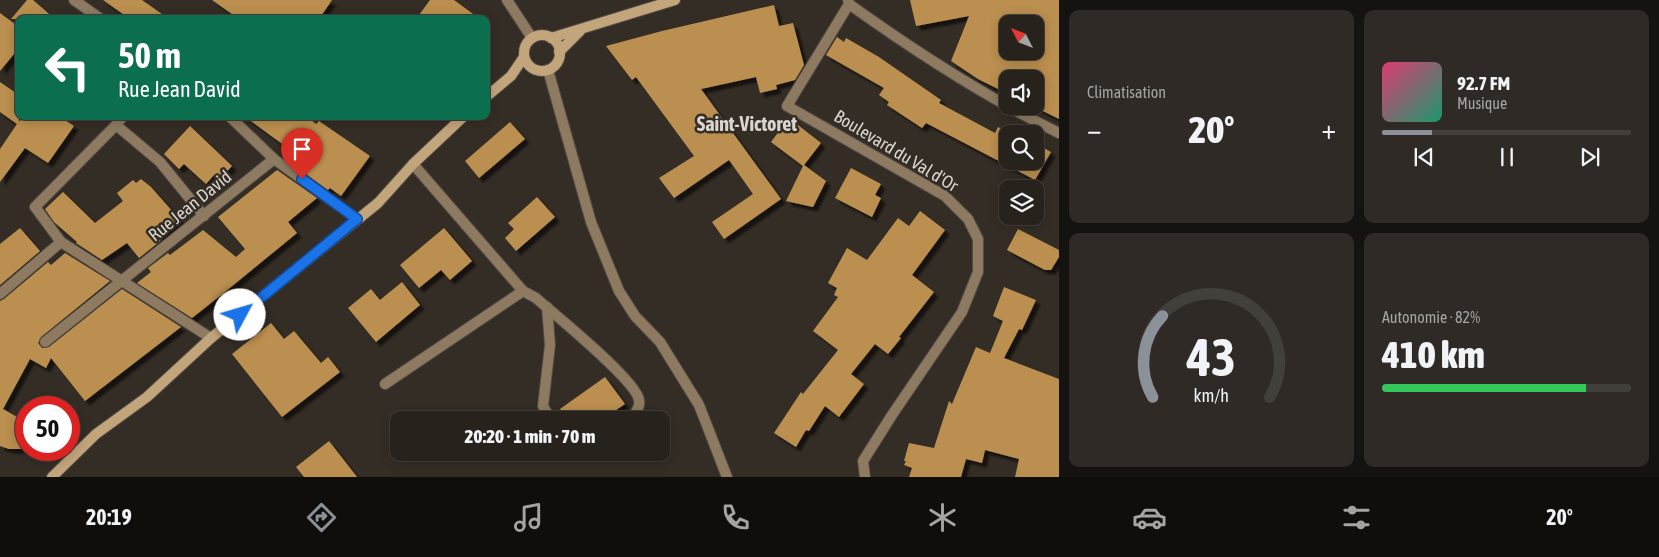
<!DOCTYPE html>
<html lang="fr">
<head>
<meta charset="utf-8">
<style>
  body { margin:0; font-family:"Asap Condensed",sans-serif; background:#2f2a25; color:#f1f3f6; height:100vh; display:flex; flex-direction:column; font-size:19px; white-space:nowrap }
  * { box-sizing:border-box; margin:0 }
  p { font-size:16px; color:#a4a4a3 }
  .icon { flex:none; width:28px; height:28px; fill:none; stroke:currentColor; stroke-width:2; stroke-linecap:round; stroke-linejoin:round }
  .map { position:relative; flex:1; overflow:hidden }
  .panel { display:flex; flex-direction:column; gap:10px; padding:10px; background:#15130f; width:600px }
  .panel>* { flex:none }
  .hud { position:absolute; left:15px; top:15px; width:475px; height:105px; border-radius:10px; box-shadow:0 2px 12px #0003,0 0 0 1px #433f3b; background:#0b6e4f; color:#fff; overflow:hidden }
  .needle { width:32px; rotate:312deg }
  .tools { position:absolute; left:999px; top:15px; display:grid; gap:10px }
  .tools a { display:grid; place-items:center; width:45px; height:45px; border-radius:10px; background:#27221c; box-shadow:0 2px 12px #0003,0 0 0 1px #433f3b; font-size:25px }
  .speed { position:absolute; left:15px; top:396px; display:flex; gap:10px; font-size:25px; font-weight:700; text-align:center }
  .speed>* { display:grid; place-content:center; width:65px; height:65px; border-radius:50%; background:#27221c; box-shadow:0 2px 12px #0003,0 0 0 1px #433f3b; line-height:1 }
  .speed .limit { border:8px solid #d22; background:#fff; color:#111 }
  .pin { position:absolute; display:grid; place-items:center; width:42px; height:42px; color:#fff; margin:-51px -21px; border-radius:50% 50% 50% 0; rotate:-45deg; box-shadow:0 0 5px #0007 }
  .pin .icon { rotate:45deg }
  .me { position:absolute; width:55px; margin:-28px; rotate:51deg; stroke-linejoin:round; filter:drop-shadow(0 0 4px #0008) }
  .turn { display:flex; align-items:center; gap:18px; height:105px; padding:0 20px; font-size:22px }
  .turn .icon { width:65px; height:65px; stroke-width:2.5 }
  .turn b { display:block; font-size:35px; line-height:42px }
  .big { font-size:38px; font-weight:800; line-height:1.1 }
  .panel .card { flex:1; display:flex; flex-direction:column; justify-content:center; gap:8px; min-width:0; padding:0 18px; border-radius:10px; background:#2f2a25 }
  .panel .dial { align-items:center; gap:0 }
  .dial svg { height:130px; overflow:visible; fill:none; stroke:#433f3b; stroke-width:7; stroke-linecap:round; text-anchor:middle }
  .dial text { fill:#f1f3f6; stroke:none }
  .song { display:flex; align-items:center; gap:15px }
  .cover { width:60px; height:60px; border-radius:8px; background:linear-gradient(135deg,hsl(340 70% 55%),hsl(160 70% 35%)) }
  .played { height:5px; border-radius:2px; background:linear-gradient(90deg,#8c9099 20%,#433f3b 20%) }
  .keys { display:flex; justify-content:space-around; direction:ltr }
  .heat { display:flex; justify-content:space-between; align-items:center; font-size:28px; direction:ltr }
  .charge { height:8px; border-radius:4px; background:linear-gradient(90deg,#34c759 82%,#433f3b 0) }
  .panel .tiles { flex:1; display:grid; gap:10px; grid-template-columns:repeat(2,1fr) }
  .trip { position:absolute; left:390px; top:411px; width:280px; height:50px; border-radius:10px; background:#27221c; box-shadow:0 2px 12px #0003,0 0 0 1px #433f3b; font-weight:800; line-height:50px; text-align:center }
  .menu { display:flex; height:80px; justify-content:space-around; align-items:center; background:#100e0b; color:#a4a4a3 }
  .menu .icon { width:35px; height:35px }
  .menu .current { color:#8c9099 }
  .menu b { font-size:22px; color:#f1f3f6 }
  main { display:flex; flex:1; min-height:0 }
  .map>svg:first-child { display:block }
  .building { fill:#bb8f4f; fill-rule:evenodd; filter:url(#shadow) }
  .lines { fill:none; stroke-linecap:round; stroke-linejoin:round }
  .minor-casing { stroke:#524b44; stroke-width:12 }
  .secondary-casing { stroke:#524b44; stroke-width:12 }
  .minor { stroke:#8d7a61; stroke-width:10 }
  .secondary { stroke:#c3a57c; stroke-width:10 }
  .route-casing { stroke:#114b97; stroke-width:12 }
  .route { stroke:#1a73e8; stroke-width:9 }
  .labels { text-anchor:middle; stroke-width:5; stroke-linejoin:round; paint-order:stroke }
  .street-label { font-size:18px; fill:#d9d5cf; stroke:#342d25 }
  .quarter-label { font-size:20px; font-weight:bold; fill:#d9d5cf; stroke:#342d25 }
</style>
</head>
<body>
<main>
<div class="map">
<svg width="1059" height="477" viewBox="0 0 1059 477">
  <defs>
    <filter id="shadow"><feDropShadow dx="4.5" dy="4.5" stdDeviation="1" flood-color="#0009"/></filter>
  </defs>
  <rect width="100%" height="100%" fill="#342d25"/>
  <g class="building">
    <path d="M27,0h6l22,19h-44z"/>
    <path d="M103,0h39l27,19h-39z"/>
    <path d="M212,0h120l-13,19h-80z"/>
    <path d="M430,0h24l26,19h-64z"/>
    <path d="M910,0h149v119l-26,-13h2v-27h-27v15l-30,-15 -27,-18 18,-45 -53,10zM1008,24h27v27h-27z"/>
    <path d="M774,5l5,21 14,-3 11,42 -9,15 -19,5 1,4 -17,4 -4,-16 -55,12 80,110 -57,40 -12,-17 41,-28 -24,-34 -55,38 -15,-20 35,-22 -58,-79 -4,3 -26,-34 56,-15z"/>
    <path d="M0,13l19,14v21l-19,23z"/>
    <path d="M837,37l7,5 2,-4 33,19 62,43 -2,3 56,30 3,-6 11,6 2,-3 6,4h-9v27h27v-18l16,9 -16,28 -109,-57 -4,5 -35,-23 2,-3 -10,-7 5,-7 -58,-33z"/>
    <path d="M0,82l19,13v27l4,-6h36l15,10 -26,37 -23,-15 -25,34v-33l17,-25 -17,-12z"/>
    <path d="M244,116h62l10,8 3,-3 51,35 -29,40 -11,-8 -2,2 -40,-29 8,-7z"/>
    <path d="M789,118l32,25 -17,22 22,16 -13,26 -27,-6 17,-35 -32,-24z"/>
    <path d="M510,122l15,17 -46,39 -14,-17z"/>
    <path d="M190,126l42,40 -13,14 -5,-5 -8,9 -22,-20 -5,5 -15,-15z"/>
    <path d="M851,168l30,16 -6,11 6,3 -9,19 -37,-19z"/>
    <path d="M277,170l40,28 -29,24 9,11 -72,59 -33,26 -55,-35 14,-11 -3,-4 20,-15 2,2 33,-25 33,27 9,-8 -27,-32z"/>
    <path d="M141,179l10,8 29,33 -21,22 -20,16 -12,-15 -25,17 -26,-17 1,-1 -23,-20 -9,-13 18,-17 32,31 28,-22 -6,-8 16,-13 3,3z"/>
    <path d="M537,197l18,20 -39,34 -11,-13 9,-9 -6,-6z"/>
    <path d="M920,211l25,19 -33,45 22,17 -35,45 2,1 -13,16 -13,-10 -24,30 13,10 -25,33 -14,-11 -16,25 -3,-1 -10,17 -22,-14 27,-41 2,2 35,-44 -25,-19 25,-34 -4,-2 3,-7 -9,-5 19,-35 20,12 31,-42 11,8z"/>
    <path d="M20,228l20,23 -40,34v-41z"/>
    <path d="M444,228l28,33 -22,19 -9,-10 -22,18 -19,-23z"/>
    <path d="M1018,229l41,21v7l-8,13h-6l-38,-20z"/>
    <path d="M65,253l45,28 -69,56 -3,6 4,5 7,-1 73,-58 59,38 -96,74 -34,-43 -5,10 -16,-9 -27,50 23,13v27h-17l-9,-3v-145l4,-2 44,-37 3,3z"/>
    <path d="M402,282l18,23 -44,37 -28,-34 23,-19 9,11z"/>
    <path d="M1004,287l32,13 -14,30 -3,-1 -15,29 55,21v98h-44l4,-18 -34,-9 -3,13 -16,-4 -5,18h-52l3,-9 -8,-3 2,-4h-2l5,-18 25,5 15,-47 3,3 24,-57 14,6 13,-32 -10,-5z"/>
    <path d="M271,323l13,16 10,-8 27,32 7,-6 12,15 -58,45 -50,-63z"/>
    <path d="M605,377l20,27 -15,10 -2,-2 -10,8h-30l-8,-11z"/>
    <path d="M329,441l28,36h-53l-8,-10z"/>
  </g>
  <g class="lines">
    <defs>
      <g id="minor">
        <path d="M74,0l27,19"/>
        <path d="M507,0l25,38"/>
        <path d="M848,0l1,4 -62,102 158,90 23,23 10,20v33l-16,40 -70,103 -29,46 2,16"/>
        <path d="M849,4c67,48 136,93 210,129"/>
        <path d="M548,70l43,152 28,69 16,25 25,26 39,63 28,72"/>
        <path d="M123,116l-7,9 44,37 44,54"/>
        <path d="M229,116l45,43"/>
        <path d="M116,125l-81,82 26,35 150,96"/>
        <path d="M413,164l110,127 13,7c19,17 100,82 103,102 2,8 -5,15 -10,20"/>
        <path d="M0,294l61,-52"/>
        <path d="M547,307l3,38 -7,61 8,14"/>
        <path d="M45,342l229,-183 83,60"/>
        <path d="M385,384l138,-93"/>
      </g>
      <g id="secondary">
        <circle cx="542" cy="53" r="18"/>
        <path d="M551,38l124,-38"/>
        <path d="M559,52l21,-21"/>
        <path d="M486,97l25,-21 13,-19"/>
        <path d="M52,477l44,-43 51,-37 64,-59 167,-135 35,-39 51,-48"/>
      </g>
    </defs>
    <use href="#minor" class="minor-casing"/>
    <use href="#secondary" class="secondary-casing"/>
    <use href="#minor" class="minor"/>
    <use href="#secondary" class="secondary"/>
  </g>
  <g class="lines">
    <defs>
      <path id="route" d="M240,315l117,-96 -55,-40"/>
    </defs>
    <use href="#route" class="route-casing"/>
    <use href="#route" class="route"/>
  </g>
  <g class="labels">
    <g class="street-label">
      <text transform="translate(896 151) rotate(31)" y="6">Boulevard du Val d'Or</text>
      <text transform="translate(190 206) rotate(-39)" y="6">Rue Jean David</text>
    </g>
    <g class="quarter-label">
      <text x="747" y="131">Saint-Victoret</text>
    </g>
  </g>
</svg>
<div class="tools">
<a><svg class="needle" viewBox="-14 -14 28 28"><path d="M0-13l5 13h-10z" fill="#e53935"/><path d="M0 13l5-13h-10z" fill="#a4a4a3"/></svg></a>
<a><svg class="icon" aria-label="sound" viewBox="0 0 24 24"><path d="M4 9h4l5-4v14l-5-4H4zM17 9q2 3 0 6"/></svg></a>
<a><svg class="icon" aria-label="search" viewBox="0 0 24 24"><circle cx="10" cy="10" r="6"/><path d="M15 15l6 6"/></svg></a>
<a><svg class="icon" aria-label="layers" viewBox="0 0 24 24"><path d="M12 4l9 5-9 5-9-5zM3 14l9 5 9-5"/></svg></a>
</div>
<div class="speed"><div class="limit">50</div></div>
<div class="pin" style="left:302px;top:179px;background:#d93025"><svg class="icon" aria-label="arrive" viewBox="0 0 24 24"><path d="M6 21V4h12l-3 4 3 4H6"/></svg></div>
<svg class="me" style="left:240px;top:315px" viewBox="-20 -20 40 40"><circle r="19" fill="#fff"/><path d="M0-13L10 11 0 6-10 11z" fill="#1a73e8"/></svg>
<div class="trip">20:20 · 1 min · 70 m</div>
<div class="hud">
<div class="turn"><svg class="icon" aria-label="left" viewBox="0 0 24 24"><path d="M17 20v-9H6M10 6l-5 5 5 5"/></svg><div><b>50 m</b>Rue Jean David</div></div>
</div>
</div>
<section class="panel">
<div class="tiles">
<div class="card"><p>Climatisation</p>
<div class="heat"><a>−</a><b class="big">20°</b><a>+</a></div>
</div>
<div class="card">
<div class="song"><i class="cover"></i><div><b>92.7 FM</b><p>Musique</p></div></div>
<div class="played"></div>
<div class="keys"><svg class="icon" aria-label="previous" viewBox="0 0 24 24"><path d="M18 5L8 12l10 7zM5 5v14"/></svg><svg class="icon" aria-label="pause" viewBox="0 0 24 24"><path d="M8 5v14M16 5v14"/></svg><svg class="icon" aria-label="next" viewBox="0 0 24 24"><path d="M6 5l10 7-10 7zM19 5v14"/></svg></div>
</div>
<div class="card dial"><svg viewBox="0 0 100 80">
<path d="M14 69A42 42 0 1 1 86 69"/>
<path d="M14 69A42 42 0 0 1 20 19" stroke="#8c9099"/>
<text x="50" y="56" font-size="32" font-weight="700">43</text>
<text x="50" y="72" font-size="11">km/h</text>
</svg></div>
<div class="card"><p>Autonomie · 82%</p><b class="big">410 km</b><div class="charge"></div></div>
</div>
</section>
</main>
<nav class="menu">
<b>20:19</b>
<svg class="icon current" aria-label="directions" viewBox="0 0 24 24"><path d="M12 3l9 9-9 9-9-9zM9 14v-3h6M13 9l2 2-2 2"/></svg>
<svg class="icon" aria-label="music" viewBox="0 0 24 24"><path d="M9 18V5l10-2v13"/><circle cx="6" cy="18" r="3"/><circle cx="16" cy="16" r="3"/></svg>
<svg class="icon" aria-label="phone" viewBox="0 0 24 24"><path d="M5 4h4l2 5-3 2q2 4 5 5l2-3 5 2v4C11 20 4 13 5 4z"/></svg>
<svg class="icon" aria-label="climate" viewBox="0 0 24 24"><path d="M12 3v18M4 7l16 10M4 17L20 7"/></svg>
<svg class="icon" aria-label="car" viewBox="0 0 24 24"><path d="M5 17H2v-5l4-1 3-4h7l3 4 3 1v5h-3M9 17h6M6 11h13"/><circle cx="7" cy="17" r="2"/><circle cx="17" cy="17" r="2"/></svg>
<svg class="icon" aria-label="filters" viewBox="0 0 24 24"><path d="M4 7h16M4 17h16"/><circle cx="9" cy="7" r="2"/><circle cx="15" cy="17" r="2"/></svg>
<b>20°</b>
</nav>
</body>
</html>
